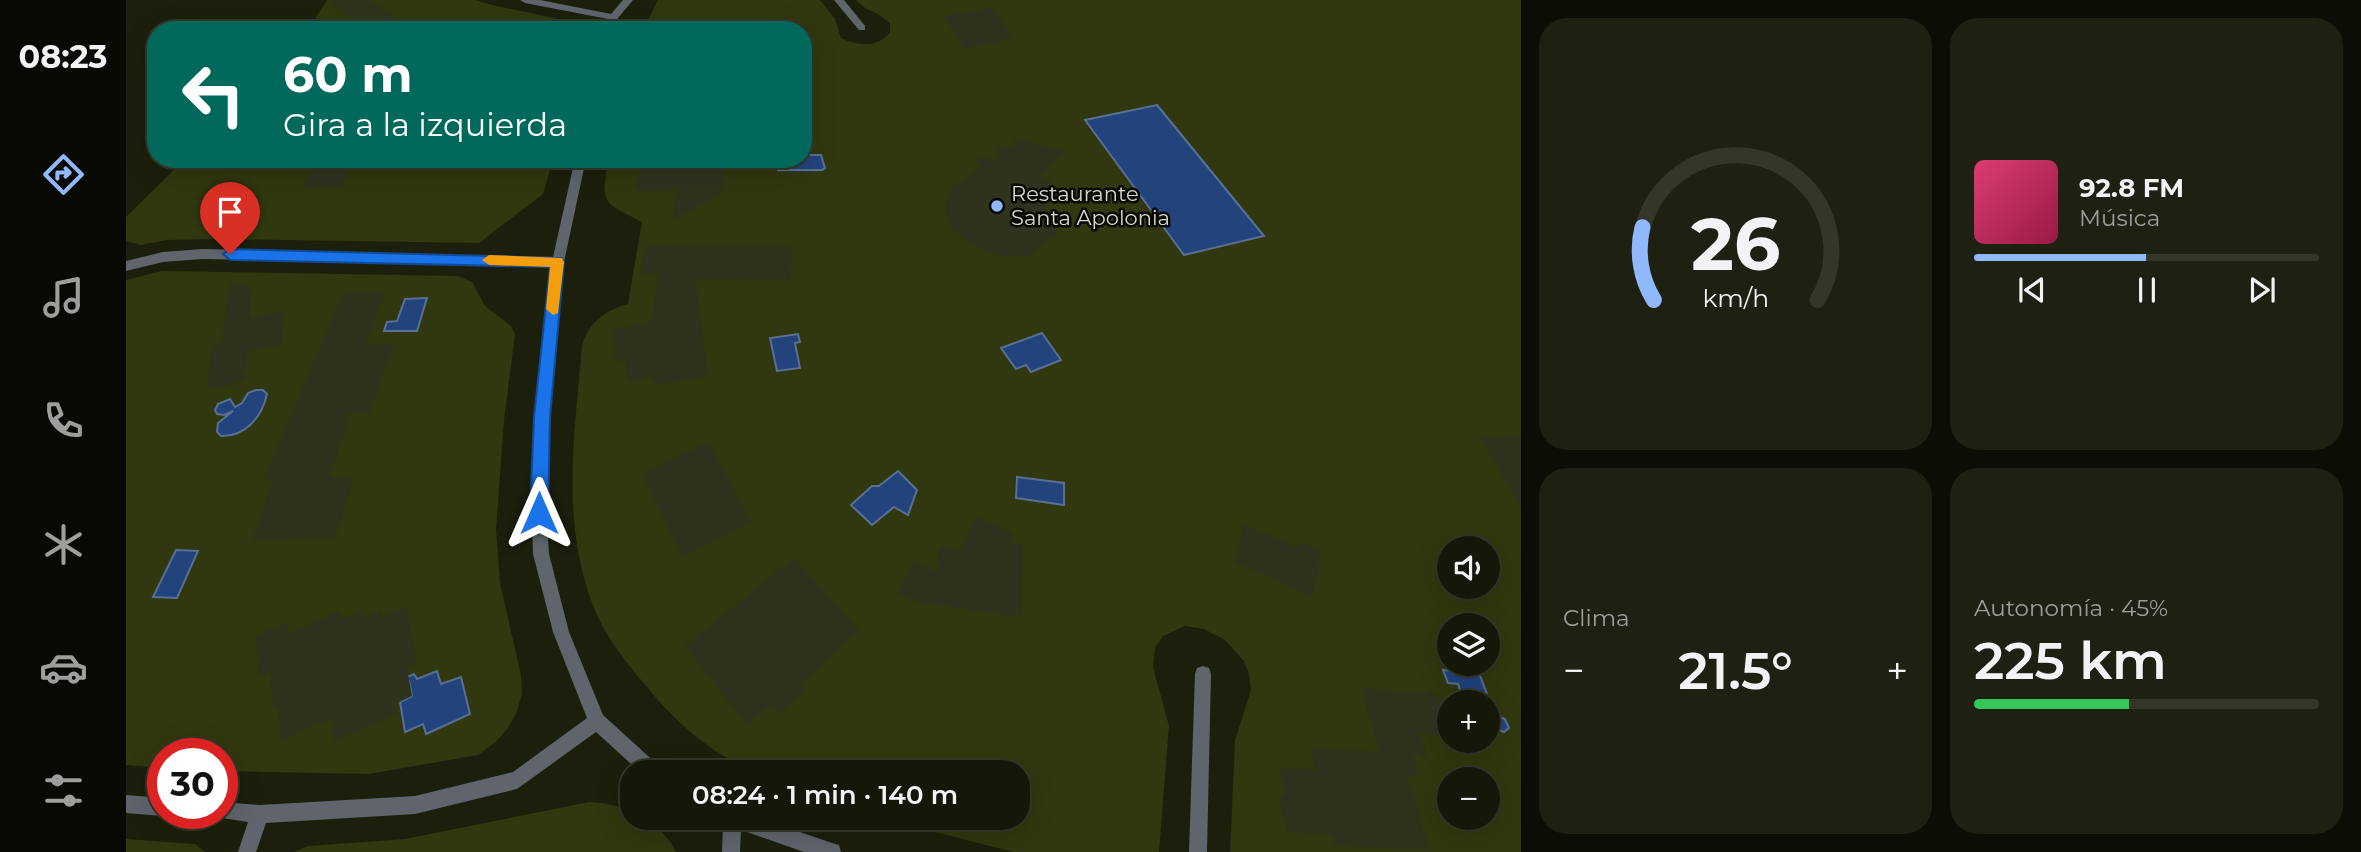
<!DOCTYPE html>
<html lang="es">
<head>
<meta charset="utf-8">
<style>
  body { margin:0; font-family:Montserrat,sans-serif; background:#1e2012; color:#f1f3f6; height:100vh; display:flex; flex-direction:column; font-size:26px; white-space:nowrap }
  * { box-sizing:border-box; margin:0 }
  p { font-size:23px; color:#9d9f9c }
  .icon { flex:none; width:38px; height:38px; fill:none; stroke:currentColor; stroke-width:2; stroke-linecap:round; stroke-linejoin:round }
  .map { position:relative; flex:1; overflow:hidden }
  .panel { display:flex; flex-direction:column; gap:18px; padding:18px; background:#0c0d04; width:840px }
  .panel>* { flex:none }
  .top-card { position:absolute; left:21px; top:21px; width:665px; height:147px; border-radius:28px; box-shadow:0 7px 28px #0002,0 0 0 2px #343629; background:#00695c; color:#fff; overflow:hidden }
  .buttons { position:absolute; left:1311px; top:536px; display:grid; gap:14px }
  .buttons a { display:grid; place-items:center; width:63px; height:63px; border-radius:50%; background:#151708; box-shadow:0 7px 28px #0002,0 0 0 2px #343629; font-size:35px }
  .speed { position:absolute; left:21px; top:738px; display:flex; gap:14px; font-size:35px; font-weight:700; text-align:center }
  .speed>* { display:grid; place-content:center; width:91px; height:91px; border-radius:50%; background:#151708; box-shadow:0 7px 28px #0002,0 0 0 2px #343629; line-height:1 }
  .speed .limit { border:10px solid #d22; background:#fff; color:#111 }
  .pin { position:absolute; display:grid; place-items:center; width:60px; height:60px; color:#fff; margin:-72px -30px; border-radius:50% 50% 50% 0; rotate:-45deg; box-shadow:0 0 7px #0007 }
  .pin .icon { rotate:45deg }
  .me { position:absolute; width:77px; margin:-38px; rotate:0deg; stroke-linejoin:round; filter:drop-shadow(0 0 5px #0008) }
  .turn { display:flex; align-items:center; gap:24px; height:147px; padding:0 21px; font-size:32px }
  .turn .icon { width:91px; height:91px; stroke-width:2.5 }
  .turn b { display:block; font-size:49px; line-height:60px }
  .big { font-size:52px; font-weight:600; line-height:1.1 }
  .panel .widget { flex:1; display:flex; flex-direction:column; justify-content:center; gap:10px; min-width:0; padding:0 24px; border-radius:28px; background:#1e2012 }
  .panel .dial { align-items:center; gap:0 }
  .dial svg { height:182px; overflow:visible; fill:none; stroke:#343629; stroke-width:7; stroke-linecap:round; text-anchor:middle }
  .dial text { fill:#f1f3f6; stroke:none }
  .song { display:flex; align-items:center; gap:21px }
  .cover { width:84px; height:84px; border-radius:10px; background:linear-gradient(135deg,hsl(340 70% 55%),hsl(340 70% 35%)) }
  .played { height:7px; border-radius:4px; background:linear-gradient(90deg,#90b8fd 50%,#343629 50%) }
  .keys { display:flex; justify-content:space-around; direction:ltr }
  .heat { display:flex; justify-content:space-between; align-items:center; font-size:38px; direction:ltr }
  .charge { height:10px; border-radius:5px; background:linear-gradient(90deg,#34c759 45%,#343629 0) }
  .panel .tiles { flex:1; display:grid; gap:18px; grid-template-columns:repeat(2,1fr) }
  .trip { position:absolute; left:494px; top:760px; width:410px; height:70px; border-radius:28px; background:#151708; box-shadow:0 7px 28px #0002,0 0 0 2px #343629; font-weight:600; line-height:70px; text-align:center }
  main { display:flex; flex:1; min-height:0 }
  .menu { display:flex; flex-direction:column; width:126px; justify-content:space-around; align-items:center; background:#080903; color:#9d9f9c }
  .menu .icon { width:49px; height:49px }
  .menu .active { color:#90b8fd }
  .menu b { font-size:32px; color:#f1f3f6 }
  .map>svg:first-child { display:block }
  .green { fill:#31370e; fill-rule:evenodd }
  .water { fill:#22437c; stroke:#587094; stroke-width:2 }
  .building { fill:#2f331e }
  .lines { fill:none; stroke-linecap:round; stroke-linejoin:round }
  .street { fill:#5f646d; fill-rule:evenodd }
  .route { fill:#1a73e8; stroke:#114b97; stroke-width:2 }
  .slow { fill:#f59e0b }
  .poi-dot { fill:#90b8fd; stroke:#070803; stroke-width:2.5 }
  .labels { text-anchor:middle; stroke-width:5; stroke-linejoin:round; paint-order:stroke }
  .poi-label { font-size:21px; fill:#d5d8cb; stroke:#070803; text-anchor:start }
</style>
</head>
<body>
<main>
<nav class="menu">
<b>08:23</b>
<svg class="icon active" aria-label="directions" viewBox="0 0 24 24"><path d="M12 3l9 9-9 9-9-9zM9 14v-3h6M13 9l2 2-2 2"/></svg>
<svg class="icon" aria-label="music" viewBox="0 0 24 24"><path d="M9 18V5l10-2v13"/><circle cx="6" cy="18" r="3"/><circle cx="16" cy="16" r="3"/></svg>
<svg class="icon" aria-label="phone" viewBox="0 0 24 24"><path d="M5 4h4l2 5-3 2q2 4 5 5l2-3 5 2v4C11 20 4 13 5 4z"/></svg>
<svg class="icon" aria-label="climate" viewBox="0 0 24 24"><path d="M12 3v18M4 7l16 10M4 17L20 7"/></svg>
<svg class="icon" aria-label="car" viewBox="0 0 24 24"><path d="M5 17H2v-5l4-1 3-4h7l3 4 3 1v5h-3M9 17h6M6 11h13"/><circle cx="7" cy="17" r="2"/><circle cx="17" cy="17" r="2"/></svg>
<svg class="icon" aria-label="filters" viewBox="0 0 24 24"><path d="M4 7h16M4 17h16"/><circle cx="9" cy="7" r="2"/><circle cx="15" cy="17" r="2"/></svg>
</nav>
<div class="map">
<svg width="1395" height="852" viewBox="0 0 1395 852">
  <rect width="100%" height="100%" fill="#1c1f0b"/>
  <g class="green">
    <path d="M201,0h148c29,10 88,16 110,30h-277z"/>
    <path d="M532,0h162l15,19 6,19c16,8 38,10 49,-6v-8c-9,-12 -24,-12 -34,-24h665v852h-291l5,-112 16,-50 -2,-16 -5,-13 -19,-21 -21,-11 -19,-3 -22,10 -8,12 -2,19 16,59 -10,126h-146l-136,-35h140v-45h-263c-42,-18 -79,-50 -107,-85 -21,-25 -41,-49 -53,-79 -34,-84 -19,-176 -12,-263 7,-23 24,-35 46,-41l14,-82c-40,-20 -42,-18 -33,-63h194v-129h-160zM1323,548h39v38h-39zM1323,625h39v38h-39zM1323,702h39v38h-39zM1323,779h39v38h-39z"/>
    <path d="M59,159h368l-10,35 -64,49 -265,-4 -47,1 -26,5 -15,-4v-24z"/>
    <path d="M35,271l297,5 14,6 13,24 26,20 4,8 -11,86 -8,110 4,53 21,92 1,19 -6,20 -9,15 -11,13 -18,13 -109,19 -147,-3v-17h-59v14l-37,-3v-485z"/>
    <path d="M463,802c16,1 29,3 43,11v4c17,0 38,20 44,35h-382l14,-6 97,-7z"/>
    <path d="M0,839l69,5 10,8h-79z"/>
  </g>
  <g class="water">
    <path d="M1031,105l107,131 -80,19 -99,-135z"/>
    <path d="M677,155h18l4,13 -3,2h-44l-1,-11h26z"/>
    <path d="M301,298l-10,33h-33l3,-9 10,-1 8,-22z"/>
    <path d="M916,333l19,27 -30,12 -5,-7 -10,4 -15,-21z"/>
    <path d="M672,334l2,8 -5,1 5,25 -23,3 -7,-33z"/>
    <path d="M130,390h7l4,4c-5,23 -22,43 -46,42l-4,-4 1,-9 15,-12 -9,4 -7,-1 -2,-4 3,-6 12,-5 5,8 7,-4 6,-10z"/>
    <path d="M772,471l19,19 -9,25 -14,-8 -22,18 -21,-20 21,-19h7z"/>
    <path d="M891,477l47,6v22l-48,-7z"/>
    <path d="M50,550l22,1 -21,47 -24,-1z"/>
    <path d="M1317,670l36,3 16,42 10,4 4,9 -5,4 -8,-3 -4,-7h-4v-20h-24l-6,-18 -10,-1z"/>
    <path d="M311,671l4,13 20,-7 9,37 -44,20 -3,-10 -18,8 -5,-30 12,-6 -3,-15h-11l16,-7 3,5z"/>
  </g>
  <g class="building">
    <path d="M202,0h41l45,30h-45z"/>
    <path d="M867,8l21,31 -50,9 -20,-32z"/>
    <path d="M889,138l50,14 -25,24 12,6 -11,10 7,26 11,15 -32,23 -17,1 -14,-2 -27,-11 -18,-18 -6,-20 7,-18 28,-20 -6,-10 24,1 -1,-13 16,2z"/>
    <path d="M193,159h36l-14,28h-37z"/>
    <path d="M515,159h59l-1,8h24l-1,26 -48,26 2,-29 -39,1z"/>
    <path d="M520,245l145,2 -1,33 -95,-1 13,98 -54,8v-8l-26,4 -2,-21 -12,2 -1,-33 39,-6 6,-49h-18z"/>
    <path d="M103,284l22,2 -2,33 35,-8 -3,33 -35,8 -2,29 -37,9 5,-46 10,-2z"/>
    <path d="M218,291h42l-21,53h29l-25,69h-19l-21,65 25,-1 -19,60 -83,4 22,-62h-10z"/>
    <path d="M1395,436v70l-41,-68z"/>
    <path d="M582,443l44,79 -70,34 -40,-83z"/>
    <path d="M851,517l35,17 -1,9 11,1 -1,73 -107,-16 -16,-8 16,-32 23,12 2,-26 21,3z"/>
    <path d="M1118,525l53,22 2,-5 22,9 -9,46 -78,-36z"/>
    <path d="M668,558l65,73 -59,53 4,6 -25,23 -8,-10 -24,22 -62,-79z"/>
    <path d="M280,607l11,57 -10,4 5,28 -15,7 2,10 -65,28 -2,-23 -51,22 -3,-33 -4,2 -4,-36 -11,4 -3,-41 31,-13 1,10 51,-21 1,8 21,-8 1,6 19,-7 1,6z"/>
    <path d="M1235,689l75,4 13,43 -29,-2 7,22 -15,-2 6,23 -11,-1 23,75 -96,-6 -2,-10 -45,-3 -9,-36h7l-6,-28 37,2 -6,-22 70,4z"/>
  </g>
  <g class="lines">
    <g class="street">
      <path d="M394,0h20l71,14 12,-14h10l-15,18 -3,12h-10l3,-11 -83,-16z"/>
      <path d="M708,0h10l21,26v4h-6z"/>
      <path d="M449,159h11l-22,103 -15,155 -4,76 4,61 20,78 34,83 56,51 3,6h-22l-44,-40 -79,57 -102,25 -149,9 -10,29h-18l10,-30 -32,-5 -2,-3h8v-12l38,3 155,-9 98,-24 74,-54 -34,-86 -20,-78 -2,-61 4,-76 16,-151 -349,-7 -39,3 -37,9v-10l37,-9 39,-3 351,8z"/>
      <path d="M1077,666l6,2 2,6 -4,178h-18l6,-178 2,-6z"/>
      <path d="M0,795l37,3v16h6l-6,2 -37,-3z"/>
      <path d="M593,817h37l76,26 7,2 2,7h-37l-63,-22 -1,22h-18l1,-28z"/>
    </g>
  </g>
  <path class="route" d="M104,249l332,9 2,4 -14,155 -2,96 -3,6 -6,2 -6,-2 -3,-6 4,-96 16,-150 -320,-7 -7,-6z"/>
  <path class="slow" d="M363,255l73,3 2,4 -6,51 -5,2 -7,-6 4,-42 -61,-2 -7,-5z"/>
  <circle class="poi-dot" cx="871" cy="206" r="7"/>
  <g class="labels">
    <g class="poi-label">
      <text x="885" y="201">Restaurante<tspan x="885" dy="24">Santa Apolonia</tspan></text>
    </g>
  </g>
</svg>
<div class="buttons">
<a><svg class="icon" aria-label="sound" viewBox="0 0 24 24"><path d="M4 9h4l5-4v14l-5-4H4zM17 9q2 3 0 6"/></svg></a>
<a><svg class="icon" aria-label="layers" viewBox="0 0 24 24"><path d="M12 4l9 5-9 5-9-5zM3 14l9 5 9-5"/></svg></a>
<a>+</a>
<a>−</a>
</div>
<div class="speed"><div class="limit">30</div></div>
<div class="pin" style="left:104px;top:254px;background:#d93025"><svg class="icon" aria-label="arrive" viewBox="0 0 24 24"><path d="M6 21V4h12l-3 4 3 4H6"/></svg></div>
<svg class="me" style="left:413px;top:513px" viewBox="-20 -20 40 40"><path d="M0-17L14 15 0 8-14 15z" fill="#1a73e8" stroke="#fff" stroke-width="4"/></svg>
<div class="trip">08:24 · 1 min · 140 m</div>
<div class="top-card">
<div class="turn"><svg class="icon" aria-label="left" viewBox="0 0 24 24"><path d="M17 20v-9H6M10 6l-5 5 5 5"/></svg><div><b>60 m</b>Gira a la izquierda</div></div>
</div>
</div>
<section class="panel">
<div class="tiles">
<div class="widget dial"><svg viewBox="0 0 100 80">
<path d="M14 69A42 42 0 1 1 86 69"/>
<path d="M14 69A42 42 0 0 1 9 37" stroke="#90b8fd"/>
<text x="50" y="56" font-size="32" font-weight="700">26</text>
<text x="50" y="72" font-size="11">km/h</text>
</svg></div>
<div class="widget">
<div class="song"><i class="cover"></i><div><b>92.8 FM</b><p>Música</p></div></div>
<div class="played"></div>
<div class="keys"><svg class="icon" aria-label="previous" viewBox="0 0 24 24"><path d="M18 5L8 12l10 7zM5 5v14"/></svg><svg class="icon" aria-label="pause" viewBox="0 0 24 24"><path d="M8 5v14M16 5v14"/></svg><svg class="icon" aria-label="next" viewBox="0 0 24 24"><path d="M6 5l10 7-10 7zM19 5v14"/></svg></div>
</div>
<div class="widget"><p>Clima</p>
<div class="heat"><a>−</a><b class="big">21.5°</b><a>+</a></div>
</div>
<div class="widget"><p>Autonomía · 45%</p><b class="big">225 km</b><div class="charge"></div></div>
</div>
</section>
</main>
</body>
</html>
